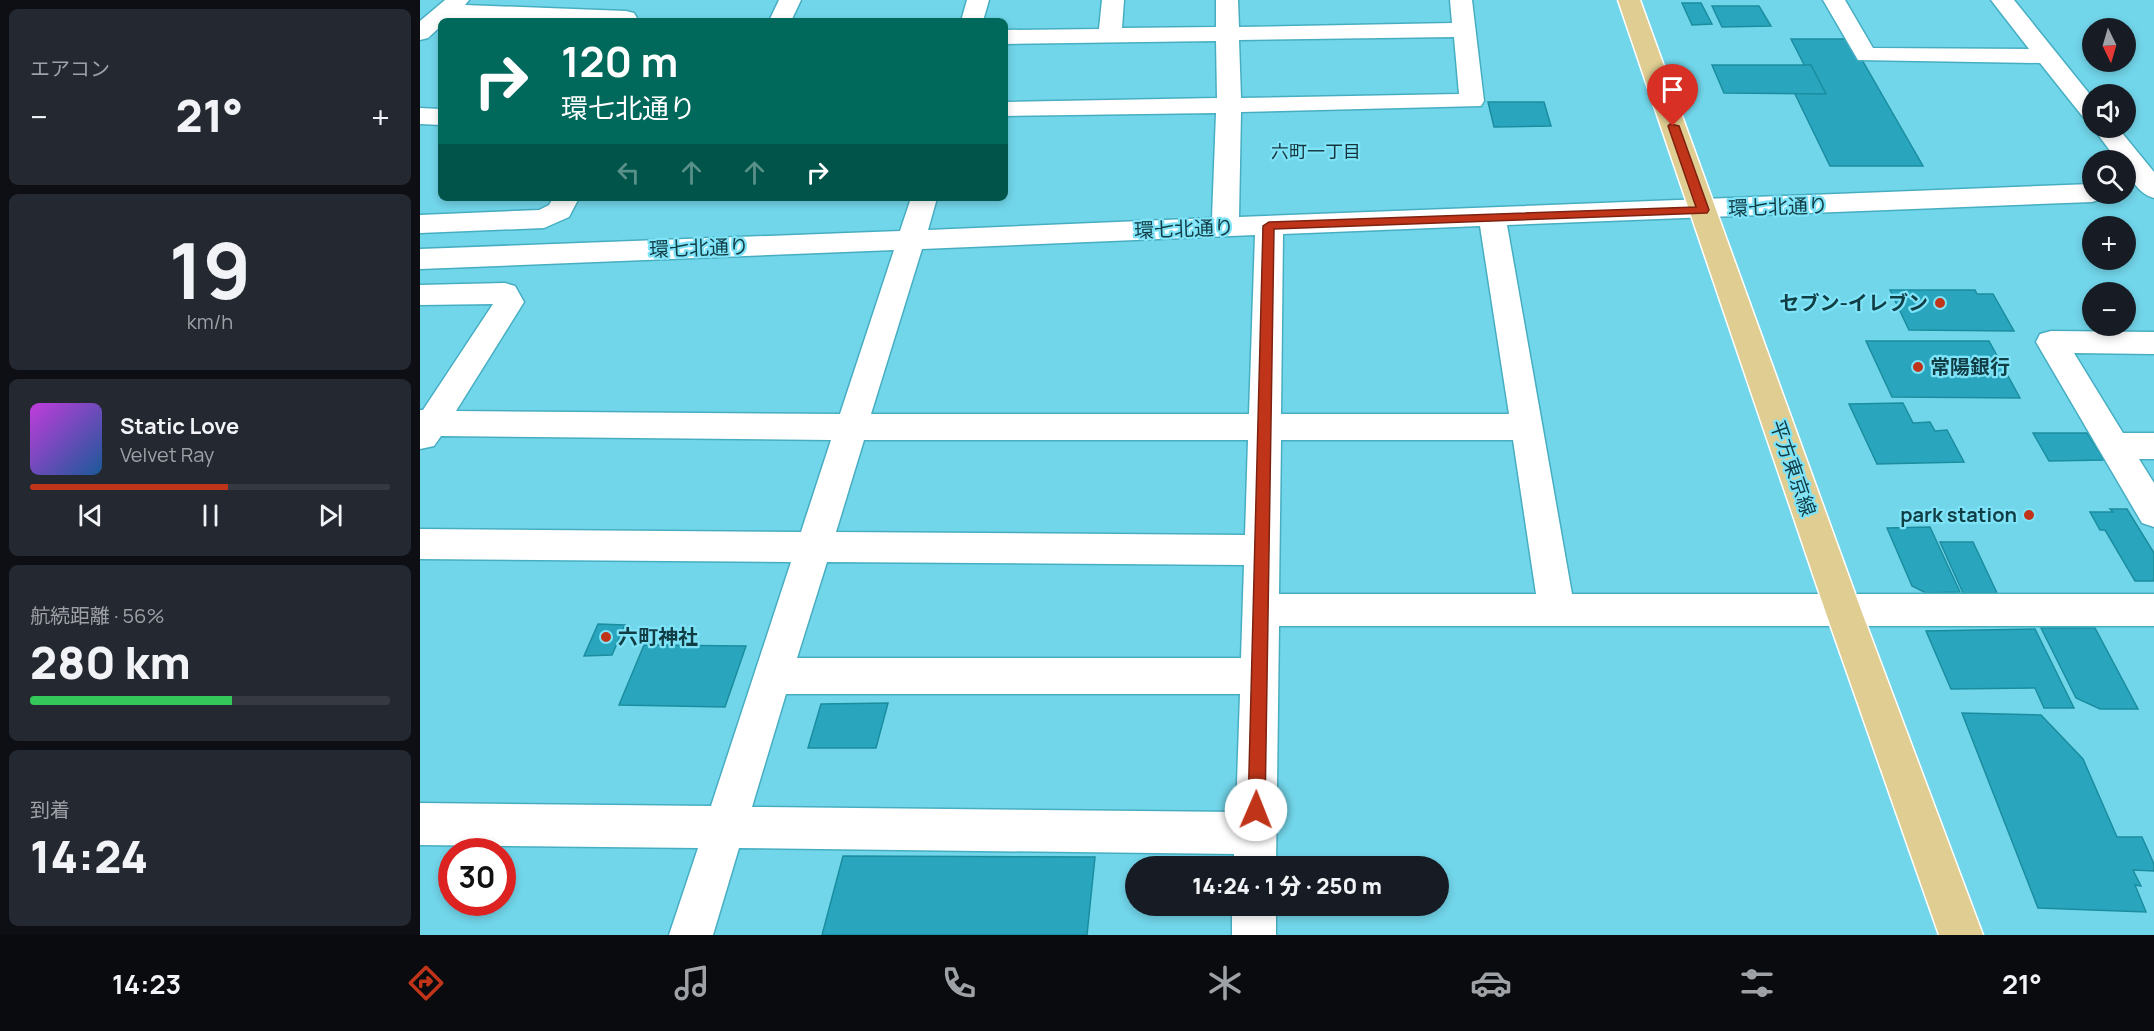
<!DOCTYPE html>
<html lang="ja">
<head>
<meta charset="utf-8">
<style>
  body { margin:0; font-family:Manrope,"Noto Sans JP",sans-serif; background:#242831; color:#f1f3f6; height:100vh; display:flex; flex-direction:column; font-size:22px; white-space:nowrap }
  * { box-sizing:border-box; margin:0 }
  p { font-size:20px; color:#9ea1a6 }
  .icon { flex:none; width:33px; height:33px; fill:none; stroke:currentColor; stroke-width:2; stroke-linecap:round; stroke-linejoin:round }
  .map { position:relative; flex:1; overflow:hidden }
  .sheet { display:flex; flex-direction:column; gap:9px; padding:9px; background:#0d0f14; width:420px }
  .sheet>* { flex:none }
  .hud { position:absolute; left:18px; top:18px; width:570px; height:183px; border-radius:9px; box-shadow:0 3px 9px #0003; background:#00695c; color:#fff; overflow:hidden }
  .needle { width:39px; rotate:175deg }
  .fabs { position:absolute; left:1662px; top:18px; display:grid; gap:12px }
  .fabs a { display:grid; place-items:center; width:54px; height:54px; border-radius:50%; background:#171b24; box-shadow:0 3px 9px #0003; font-size:30px }
  .speed { position:absolute; left:18px; top:838px; display:flex; gap:12px; font-size:30px; font-weight:700; text-align:center }
  .speed>* { display:grid; place-content:center; width:78px; height:78px; border-radius:50%; background:#171b24; box-shadow:0 3px 9px #0003; line-height:1 }
  .speed .limit { border:9px solid #d22; background:#fff; color:#111 }
  .pin { position:absolute; display:grid; place-items:center; width:51px; height:51px; color:#fff; margin:-62px -26px; border-radius:50% 50% 50% 0; rotate:-45deg; box-shadow:0 0 6px #0007 }
  .pin .icon { rotate:45deg }
  .me { position:absolute; width:66px; margin:-33px; rotate:1deg; stroke-linejoin:round; filter:drop-shadow(0 0 4px #0008) }
  .turn { display:flex; align-items:center; gap:21px; height:126px; padding:0 24px; font-size:27px }
  .turn .icon { width:78px; height:78px; stroke-width:2.5 }
  .turn b { display:block; font-size:42px; line-height:51px }
  .lanes { display:flex; align-items:center; height:57px; padding:0 24px; background:#0003; justify-content:center; gap:30px; direction:ltr }
  .lanes .off { opacity:.35 }
  .big { font-size:45px; font-weight:800; line-height:1.1 }
  .sheet .widget { flex:1; display:flex; flex-direction:column; justify-content:center; gap:9px; min-width:0; padding:0 21px; border-radius:9px; background:#242831 }
  .sheet .dial { align-items:center; gap:0 }
  .dial b { font-size:78px; line-height:1 }
  .song { display:flex; align-items:center; gap:18px }
  .cover { width:72px; height:72px; border-radius:9px; background:linear-gradient(135deg,hsl(290 70% 55%),hsl(210 70% 35%)) }
  .played { height:6px; border-radius:3px; background:linear-gradient(90deg,#c03519 55%,#363941 55%) }
  .keys { display:flex; justify-content:space-around; direction:ltr }
  .heat { display:flex; justify-content:space-between; align-items:center; font-size:33px; direction:ltr }
  .charge { height:9px; border-radius:4px; background:linear-gradient(90deg,#34c759 56%,#363941 0) }
  .trip { position:absolute; left:705px; top:856px; width:324px; height:60px; border-radius:30px; background:#171b24; box-shadow:0 3px 9px #0003; font-weight:800; line-height:60px; text-align:center }
  .menu { display:flex; height:96px; justify-content:space-around; align-items:center; background:#090b0e; color:#9ea1a6 }
  .menu .icon { width:42px; height:42px }
  .menu .active { color:#c03519 }
  .menu b { font-size:27px; color:#f1f3f6 }
  main { display:flex; flex:1; min-height:0 }
  .map>svg:first-child { display:block }
  .building { fill:#29a6bd; stroke:#1b8da0; stroke-width:1.5 }
  .lines { fill:none; stroke-linecap:round; stroke-linejoin:round }
  .minor-casing { stroke:#47aec2; stroke-width:3 }
  .major-casing { stroke:#fff; stroke-width:3 }
  .minor { fill:#fff; fill-rule:evenodd }
  .major { fill:#dfcd91; fill-rule:evenodd }
  .route { fill:#c03519; stroke:#7d2210; stroke-width:1.5 }
  .poi-dot { fill:#c03519; stroke:#7fe3f8; stroke-width:2 }
  .labels { text-anchor:middle; stroke-width:4.5; stroke-linejoin:round; paint-order:stroke }
  .far-neighbourhood-label { font-size:18px; fill:#15353c; stroke:#7fe3f8 }
  .street-label { font-size:20px; fill:#113d45; stroke:#7fe3f8 }
  .poi-label { font-size:20px; font-weight:bold; fill:#113d45; stroke:#7fe3f8; text-anchor:end }
</style>
</head>
<body>
<main>
<section class="sheet">
<div class="widget"><p>エアコン</p>
<div class="heat"><a>−</a><b class="big">21°</b><a>+</a></div>
</div>
<div class="widget dial"><b>19</b><p>km/h</p></div>
<div class="widget">
<div class="song"><i class="cover"></i><div><b>Static Love</b><p>Velvet Ray</p></div></div>
<div class="played"></div>
<div class="keys"><svg class="icon" aria-label="previous" viewBox="0 0 24 24"><path d="M18 5L8 12l10 7zM5 5v14"/></svg><svg class="icon" aria-label="pause" viewBox="0 0 24 24"><path d="M8 5v14M16 5v14"/></svg><svg class="icon" aria-label="next" viewBox="0 0 24 24"><path d="M6 5l10 7-10 7zM19 5v14"/></svg></div>
</div>
<div class="widget"><p>航続距離 · 56%</p><b class="big">280 km</b><div class="charge"></div></div>
<div class="widget"><p>到着</p><b class="big">14:24</b></div>
</section>
<div class="map">
<svg width="1734" height="935" viewBox="0 0 1734 935">
  <rect width="100%" height="100%" fill="#72d6ea"/>
  <g class="building">
    <path d="M1262,3h19l11,21 -20,1z"/>
    <path d="M1292,6h47l12,20 -49,1z"/>
    <path d="M1371,39h59l73,127h-93l-36,-74h24z"/>
    <path d="M1292,65h99l15,29 -102,-1z"/>
    <path d="M1068,102h56l7,24 -57,1z"/>
    <path d="M1470,290h85l2,4h16l21,37 -105,-1z"/>
    <path d="M1446,341h123l31,57 -128,-1z"/>
    <path d="M1483,403l10,20 17,-1 5,9 12,-1 17,32 -87,2 -28,-60z"/>
    <path d="M1613,433h54l17,27 -55,1z"/>
    <path d="M1690,509h17l27,44v28h-19l-30,-51h-5l-10,-18h23z"/>
    <path d="M1510,527l30,65 -34,1 -14,-7 -25,-58z"/>
    <path d="M1520,542h33l24,51h-34z"/>
    <path d="M178,624l27,1 -13,30 -28,1z"/>
    <path d="M1621,628h54l43,81h-38l-24,-11z"/>
    <path d="M1615,629l39,79h-30l-9,-20 -84,1 -25,-58z"/>
    <path d="M224,645l102,1 -21,61 -106,-2z"/>
    <path d="M468,703l-12,45h-68l13,-44z"/>
    <path d="M1542,713l79,2 42,44 34,78h25l12,27v7l-21,-1 8,16 -6,-1 11,27 -108,-4z"/>
    <path d="M423,856l252,1 -8,78h-265z"/>
  </g>
  <g class="lines">
    <defs>
      <g id="minor">
        <path d="M25,0h24l-4,5 161,6 8,2 3,5 -2,3 -184,-3 -10,3v5l-13,12 -8,2v-19z"/>
        <path d="M359,0h22l-10,21h-22z"/>
        <path d="M547,0h22l-6,21h-22z"/>
        <path d="M682,0h22l-2,28 94,-1v-27h22l1,27 213,-4 -2,-23h22l12,101 -3,5 -240,6 -2,105 853,-33v10h13l-4,5 -9,3 -585,23 65,369h582v32h-875l-3,241h-42v-13l-495,-6 -26,87h-44l29,-87 -278,-3v-42l291,3 80,-244 -371,-3v-30l381,3 30,-92 -390,-4 -7,10 -14,3v-39h3l70,-106 -73,1v-20l85,-2 10,3 9,16 -68,109 384,3 54,-164 -474,19v-20l480,-18 11,-33h26l-9,32 284,-12 4,-105 -211,3v-14l212,-4 -1,-57 -211,3v-14l94,-1zM1034,37l5,57 -218,4 -2,-58zM1060,226l29,188h-228l2,-180zM835,235l-6,179h-378l51,-165zM444,440h384l-3,95 -409,-3zM861,440h232l23,154h-257zM407,562l417,3 -3,93h-444zM366,694h454l-4,118 -484,-5z"/>
        <path d="M1403,0h22l28,48 156,1 -38,-49h23l78,97v22l-9,-2 -43,-54 -182,-3z"/>
        <path d="M0,108l21,1v16l-21,-1z"/>
        <path d="M1673,128h25l36,44v26c-15,-4 -28,-22 -28,-38h-9z"/>
        <path d="M133,198h26l-10,19 -25,11 -124,5v-18l119,-5 10,-5z"/>
        <path d="M1631,331l103,1v22l-80,-1 49,80h31v26h-15l15,24v44l-12,-4 -106,-181 4,-8z"/>
        <rect x="812" y="906" width="44" height="29"/>
      </g>
      <path id="major" d="M1198,0h22l221,610 122,325h-44l-114,-325z"/>
    </defs>
    <use href="#minor" class="minor-casing"/>
    <use href="#major" class="major-casing"/>
    <use href="#minor" class="minor"/>
    <use href="#major" class="major"/>
  </g>
  <path class="route" d="M1250,124l9,2 30,84 -2,3 -433,16 -9,581 -3,6 -6,3 -6,-3 -2,-6 15,-584 6,-4 427,-15 -28,-81z"/>
  <g class="poi-dot">
    <circle cx="1520" cy="303" r="6"/>
    <circle cx="1498" cy="367" r="6"/>
    <circle cx="1609" cy="515" r="6"/>
    <circle cx="186" cy="637" r="6"/>
  </g>
  <g class="labels">
    <g class="far-neighbourhood-label">
      <text x="896" y="158">六町一丁目</text>
    </g>
    <g class="street-label">
      <text transform="translate(1358 207) rotate(-2)" y="7">環七北通り</text>
      <text transform="translate(764 229) rotate(-2)" y="7">環七北通り</text>
      <text transform="translate(279 248) rotate(-2)" y="7">環七北通り</text>
      <text transform="translate(1373 468) rotate(71)" y="7">平方東京線</text>
    </g>
    <g class="poi-label">
      <text x="1508" y="310">セブン-イレブン</text>
      <text x="1510" y="374" text-anchor="start">常陽銀行</text>
      <text x="1597" y="522">park station</text>
      <text x="198" y="644" text-anchor="start">六町神社</text>
    </g>
  </g>
</svg>
<div class="fabs">
<a><svg class="needle" viewBox="-14 -14 28 28"><path d="M0-13l5 13h-10z" fill="#e53935"/><path d="M0 13l5-13h-10z" fill="#9ea1a6"/></svg></a>
<a><svg class="icon" aria-label="sound" viewBox="0 0 24 24"><path d="M4 9h4l5-4v14l-5-4H4zM17 9q2 3 0 6"/></svg></a>
<a><svg class="icon" aria-label="search" viewBox="0 0 24 24"><circle cx="10" cy="10" r="6"/><path d="M15 15l6 6"/></svg></a>
<a>+</a>
<a>−</a>
</div>
<div class="speed"><div class="limit">30</div></div>
<div class="pin" style="left:1253px;top:126px;background:#d93025"><svg class="icon" aria-label="arrive" viewBox="0 0 24 24"><path d="M6 21V4h12l-3 4 3 4H6"/></svg></div>
<svg class="me" style="left:836px;top:810px" viewBox="-20 -20 40 40"><circle r="19" fill="#fff"/><path d="M0-13L10 11 0 6-10 11z" fill="#c03519"/></svg>
<div class="trip">14:24 · 1 分 · 250 m</div>
<div class="hud">
<div class="turn"><svg class="icon" aria-label="right" viewBox="0 0 24 24"><path d="M7 20v-9h11M14 6l5 5-5 5"/></svg><div><b>120 m</b>環七北通り</div></div>
<div class="lanes"><svg class="icon off" aria-label="left" viewBox="0 0 24 24"><path d="M17 20v-9H6M10 6l-5 5 5 5"/></svg><svg class="icon off" aria-label="ahead" viewBox="0 0 24 24"><path d="M12 20V5M6 11l6-6 6 6"/></svg><svg class="icon off" aria-label="ahead" viewBox="0 0 24 24"><path d="M12 20V5M6 11l6-6 6 6"/></svg><svg class="icon" aria-label="right" viewBox="0 0 24 24"><path d="M7 20v-9h11M14 6l5 5-5 5"/></svg></div>
</div>
</div>
</main>
<nav class="menu">
<b>14:23</b>
<svg class="icon active" aria-label="directions" viewBox="0 0 24 24"><path d="M12 3l9 9-9 9-9-9zM9 14v-3h6M13 9l2 2-2 2"/></svg>
<svg class="icon" aria-label="music" viewBox="0 0 24 24"><path d="M9 18V5l10-2v13"/><circle cx="6" cy="18" r="3"/><circle cx="16" cy="16" r="3"/></svg>
<svg class="icon" aria-label="phone" viewBox="0 0 24 24"><path d="M5 4h4l2 5-3 2q2 4 5 5l2-3 5 2v4C11 20 4 13 5 4z"/></svg>
<svg class="icon" aria-label="climate" viewBox="0 0 24 24"><path d="M12 3v18M4 7l16 10M4 17L20 7"/></svg>
<svg class="icon" aria-label="car" viewBox="0 0 24 24"><path d="M5 17H2v-5l4-1 3-4h7l3 4 3 1v5h-3M9 17h6M6 11h13"/><circle cx="7" cy="17" r="2"/><circle cx="17" cy="17" r="2"/></svg>
<svg class="icon" aria-label="filters" viewBox="0 0 24 24"><path d="M4 7h16M4 17h16"/><circle cx="9" cy="7" r="2"/><circle cx="15" cy="17" r="2"/></svg>
<b>21°</b>
</nav>
</body>
</html>
